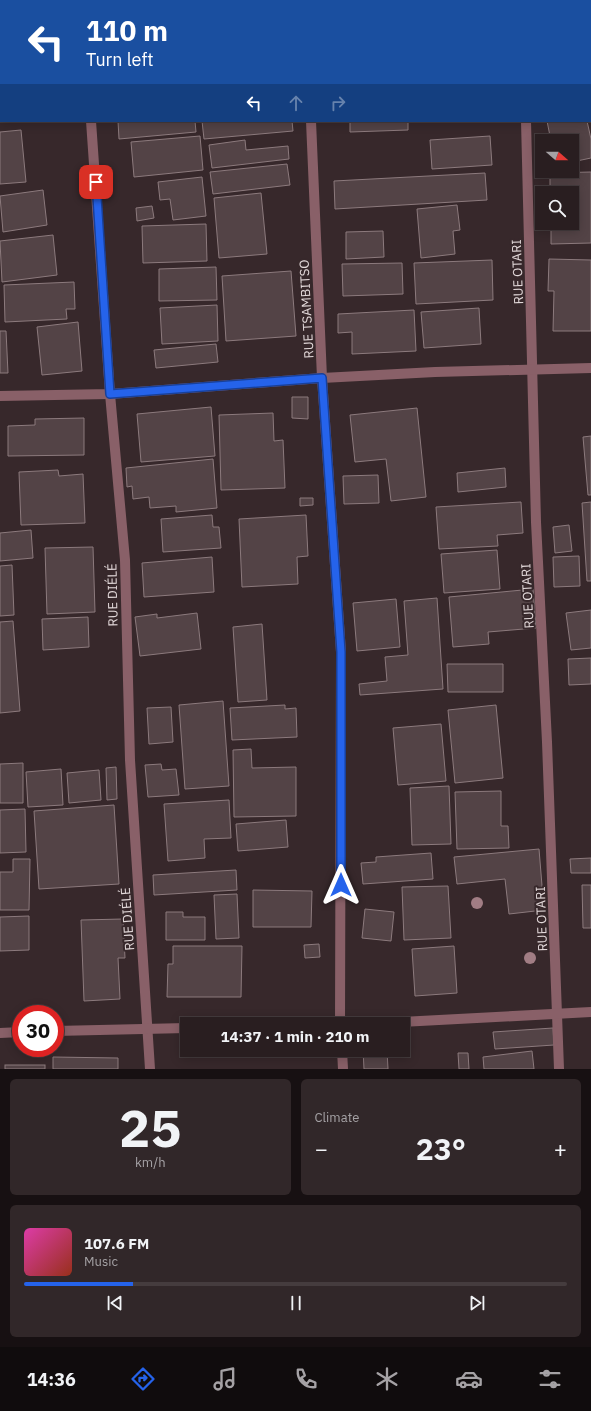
<!DOCTYPE html>
<html lang="en">
<head>
<meta charset="utf-8">
<style>
  body { margin:0; font-family:"IBM Plex Sans",sans-serif; background:#312729; color:#f1f3f6; height:100vh; display:flex; flex-direction:column; font-size:15px; white-space:nowrap }
  * { box-sizing:border-box; margin:0 }
  p { font-size:13px; color:#a5a2a5 }
  .icon { flex:none; width:22px; height:22px; fill:none; stroke:currentColor; stroke-width:2; stroke-linecap:round; stroke-linejoin:round }
  .map { position:relative; height:1069px; overflow:hidden }
  .panel { display:flex; flex-direction:column; gap:10px; padding:10px; background:#171012; flex:1 }
  .panel>* { flex:none }
  .hud { position:absolute; left:0px; top:0px; width:591px; height:122px; box-shadow:0 2px 10px #0003,0 0 0 1px #453c3e; background:#1a4fa0; color:#fff; overflow:hidden }
  .needle { width:26px; rotate:110deg }
  .fabs { position:absolute; left:535px; top:134px; display:grid; gap:8px }
  .fabs a { display:grid; place-items:center; width:44px; height:44px; border-radius:0px; background:#291e20; box-shadow:0 2px 10px #0003,0 0 0 1px #453c3e; font-size:20px }
  .speed { position:absolute; left:12px; top:1005px; display:flex; gap:8px; font-size:20px; font-weight:700; text-align:center }
  .speed>* { display:grid; place-content:center; width:52px; height:52px; border-radius:50%; background:#291e20; box-shadow:0 2px 10px #0003,0 0 0 1px #453c3e; line-height:1 }
  .speed .limit { border:6px solid #d22; background:#fff; color:#111 }
  .pin { position:absolute; display:grid; place-items:center; width:34px; height:34px; color:#fff; margin:-17px; border-radius:8px; box-shadow:0 2px 6px #0006 }
  .me { position:absolute; width:44px; margin:-22px; rotate:0deg; stroke-linejoin:round; filter:drop-shadow(0 0 3px #0008) }
  .turn { display:flex; align-items:center; gap:14px; height:84px; padding:0 20px; font-size:18px }
  .turn .icon { width:52px; height:52px; stroke-width:2.5 }
  .turn b { display:block; font-size:28px; line-height:34px }
  .lanes { display:flex; align-items:center; height:38px; padding:0 20px; background:#0003; justify-content:center; gap:20px; direction:ltr }
  .lanes .off { opacity:.35 }
  .big { font-size:30px; font-weight:800; line-height:1.1 }
  .panel .widget { flex:1; display:flex; flex-direction:column; justify-content:center; gap:6px; min-width:0; padding:0 14px; border-radius:6px; background:#312729 }
  .panel .dial { align-items:center; gap:0 }
  .dial b { font-size:52px; line-height:1 }
  .song { display:flex; align-items:center; gap:12px }
  .cover { width:48px; height:48px; border-radius:6px; background:linear-gradient(135deg,hsl(320 70% 55%),hsl(10 70% 35%)) }
  .played { height:4px; border-radius:2px; background:linear-gradient(90deg,#2563eb 20%,#453c3e 20%) }
  .keys { display:flex; justify-content:space-around; direction:ltr }
  .heat { display:flex; justify-content:space-between; align-items:center; font-size:22px; direction:ltr }
  .panel .tiles { flex:1; display:grid; gap:10px; grid-template-columns:1fr 1fr }
  .widget:last-child { grid-column:span 2 }
  .trip { position:absolute; left:180px; top:1017px; width:230px; height:40px; border-radius:0px; background:#291e20; box-shadow:0 2px 10px #0003,0 0 0 1px #453c3e; font-weight:800; line-height:40px; text-align:center }
  .menu { display:flex; height:64px; justify-content:space-around; align-items:center; background:#100c0d; color:#a5a2a5 }
  .menu .icon { width:28px; height:28px }
  .menu .current { color:#2563eb }
  .menu b { font-size:18px; color:#f1f3f6 }
  .map>svg:first-child { display:block }
  .building { fill:#534346; stroke:#8c7a7d }
  .lines { fill:none; stroke-linecap:round; stroke-linejoin:round }
  .minor { stroke:#896068; stroke-width:10 }
  .tree { fill:#a17d84 }
  .route-casing { stroke:#184099; stroke-width:10 }
  .route { stroke:#2563eb; stroke-width:7 }
  .labels { text-anchor:middle; stroke-width:4; stroke-linejoin:round; paint-order:stroke }
  .street-label { font-size:13px; fill:#e3d9da; stroke:#37282b }
</style>
</head>
<body>
<div class="map">
<svg width="591" height="1069" viewBox="0 0 591 1069">
  <rect width="100%" height="100%" fill="#37282b"/>
  <g class="building">
    <rect x="137" y="0" width="54" height="1"/>
    <rect x="196" y="0" width="74" height="1"/>
    <path d="M0,37h1l-1,47z"/>
    <path d="M118,121h77l1,11 -77,7z"/>
    <path d="M202,121h90l1,10 -89,8z"/>
    <path d="M350,121h58v9l-58,2z"/>
    <path d="M547,121h40l4,18v19l-19,4v-21h-21z"/>
    <path d="M21,130l5,52 -26,2v-52z"/>
    <path d="M200,136l3,34 -69,7 -3,-35z"/>
    <path d="M490,136l2,29 -60,4 -2,-29z"/>
    <path d="M245,140l1,10 42,-4 1,13 -77,9 -3,-23z"/>
    <path d="M287,164l3,21 -77,9 -3,-22z"/>
    <path d="M591,172v71l-40,1v-21h21v-30h-22v-20z"/>
    <path d="M485,173l2,27 -152,9 -1,-28z"/>
    <path d="M202,177l4,39 -33,4 -3,-21 -10,1 -2,-18z"/>
    <path d="M43,190l4,35 -44,7 -3,-36z"/>
    <path d="M261,193l6,61 -48,4 -5,-60z"/>
    <path d="M457,205l3,25 -7,1 2,23 -34,4 -4,-49z"/>
    <path d="M152,206l2,12 -17,3 -1,-13z"/>
    <path d="M206,224l1,37 -64,2 -1,-37z"/>
    <path d="M383,231l1,26 -38,2v-27z"/>
    <path d="M53,235l4,40 -55,7 -2,-41z"/>
    <path d="M549,259l42,1v71h-38l1,-40h-6z"/>
    <path d="M492,260l1,40 -77,4 -2,-41z"/>
    <path d="M402,263l1,31 -60,2 -1,-32z"/>
    <path d="M216,267l1,33 -58,1v-32z"/>
    <path d="M291,271l5,65 -70,5 -4,-65z"/>
    <path d="M74,282l1,27h-9l1,10 -62,3 -1,-37z"/>
    <path d="M217,305l1,36 -56,3 -2,-36z"/>
    <path d="M479,308l2,36 -57,4 -3,-36z"/>
    <path d="M414,310l2,41 -64,3v-22l-14,1v-19z"/>
    <path d="M78,322l4,49 -40,4 -5,-48z"/>
    <path d="M0,331h6l2,42h-8z"/>
    <path d="M216,344l2,18 -62,6 -2,-18z"/>
    <path d="M292,397h16v22l-16,-1z"/>
    <path d="M211,407l4,49 -74,6 -4,-48z"/>
    <path d="M417,408l9,89 -35,4 -5,-42 -31,3 -5,-47z"/>
    <path d="M273,413l1,28 9,-1 2,48 -64,2 -2,-75z"/>
    <path d="M84,418v37l-76,1v-30l27,-1v-6z"/>
    <path d="M591,436v59h-3l-5,-58z"/>
    <path d="M213,459l4,49 -41,4v-6l-26,2 -1,-11 -16,2 -1,-13 -5,1 -1,-19z"/>
    <path d="M505,468l1,19 -48,5 -1,-19z"/>
    <path d="M58,470l1,6 24,-2 2,49 -64,2 -2,-53z"/>
    <path d="M378,475l1,28 -35,1 -1,-28z"/>
    <path d="M300,498h13v7l-13,1z"/>
    <path d="M521,502l2,31 -26,2 1,11 -59,3 -3,-42z"/>
    <path d="M591,502v79h-4l-5,-78z"/>
    <path d="M212,515l1,12h6l2,21 -58,4 -2,-33z"/>
    <path d="M306,515l2,41 -11,1 1,27 -56,3 -3,-68z"/>
    <path d="M569,525l3,26 -17,2 -2,-26z"/>
    <path d="M31,530l2,28 -33,3v-28z"/>
    <path d="M93,547l2,65 -48,2 -2,-66z"/>
    <path d="M497,550l3,39 -56,4 -3,-39z"/>
    <path d="M579,556l1,30 -26,1 -1,-30z"/>
    <path d="M212,557l2,35 -70,5 -2,-34z"/>
    <path d="M12,565l2,50 -14,1v-50z"/>
    <path d="M533,589l3,39 -48,4 1,12 -36,3 -4,-50z"/>
    <path d="M437,598l6,91 -83,6 -1,-11 28,-3 -2,-24 23,-2 -4,-54z"/>
    <path d="M396,599l4,48 -43,4 -4,-48z"/>
    <path d="M591,610v38l-20,2 -5,-37z"/>
    <path d="M197,613l4,36 -61,7 -5,-39 22,-3v4z"/>
    <path d="M88,617l1,30 -46,3 -1,-31z"/>
    <path d="M13,621l7,90 -20,2v-91z"/>
    <path d="M262,624l5,76 -29,2 -5,-75z"/>
    <path d="M591,658v26l-22,1 -1,-26z"/>
    <path d="M447,664h56v28h-55z"/>
    <path d="M223,701l6,85 -44,3 -6,-84z"/>
    <path d="M285,705v4l11,-1 1,29 -65,3 -2,-32z"/>
    <path d="M496,705l7,73 -48,5 -7,-73z"/>
    <path d="M171,707l2,35 -24,2 -2,-36z"/>
    <path d="M441,724l5,57 -48,4 -5,-57z"/>
    <path d="M251,749l1,19 44,-1v49l-62,1 -1,-67z"/>
    <path d="M23,763v40h-23v-39z"/>
    <path d="M161,764l1,6 14,-1 3,26 -31,2 -3,-32z"/>
    <path d="M116,767l1,32 -10,1 -1,-32z"/>
    <path d="M61,769l2,36 -35,2 -2,-35z"/>
    <path d="M99,770l2,30 -32,3 -2,-30z"/>
    <path d="M449,786l2,58 -39,1 -2,-57z"/>
    <path d="M501,791v35h7l1,22 -52,1 -2,-57z"/>
    <path d="M229,800l2,38 -27,1 1,19 -37,3 -4,-57z"/>
    <path d="M114,805l5,79 -80,5 -5,-78z"/>
    <path d="M25,809l1,43 -26,1v-43z"/>
    <path d="M286,820l2,27 -50,4 -2,-27z"/>
    <path d="M539,849l5,61 -35,4 -4,-35 -48,5 -3,-27z"/>
    <path d="M431,853l2,26 -70,5 -2,-21 15,-1v-5z"/>
    <path d="M591,858v15h-20l-1,-14z"/>
    <path d="M13,859h17l-1,51h-29v-38h13z"/>
    <path d="M236,870l1,20 -83,5 -1,-20z"/>
    <path d="M582,885h9v43h-8z"/>
    <path d="M448,886l3,52 -47,2 -2,-53z"/>
    <path d="M253,890l59,1 -1,36h-58z"/>
    <path d="M237,894l2,44 -23,1 -2,-44z"/>
    <path d="M365,909l29,3 -3,29 -29,-3z"/>
    <path d="M166,912h17v5h22v23h-39z"/>
    <path d="M29,916v34l-29,1v-34z"/>
    <path d="M123,919l2,39h-7l2,41 -36,2 -3,-81z"/>
    <path d="M319,944l1,13 -15,1 -1,-13z"/>
    <path d="M173,946h69l-1,51h-74l1,-33h5z"/>
    <path d="M454,946l3,47 -42,3 -3,-47z"/>
    <path d="M553,1028l1,17 -59,4 -2,-17z"/>
    <path d="M363,1050h24l1,19h-24z"/>
    <path d="M532,1051l2,18h-50l-1,-12z"/>
    <path d="M458,1053h10l1,16h-10z"/>
    <path d="M53,1057l65,1v11h-65z"/>
    <rect x="5" y="1065" width="40" height="4"/>
  </g>
  <g class="lines">
    <g class="minor">
      <path d="M86,0v1"/>
      <path d="M303,0v1"/>
      <path d="M522,0v1"/>
      <path d="M91,121l19,273 15,166 5,200 20,309"/>
      <path d="M311,121l11,257 19,274 -1,372"/>
      <path d="M526,121l10,401 11,220 12,327"/>
      <path d="M0,396l110,-2 212,-16 113,-6 156,-4"/>
      <path d="M363,1024l228,-12"/>
      <path d="M55,1031l132,-3"/>
      <path d="M0,1033l21,-1"/>
      <path d="M342,1050l1,19"/>
    </g>
  </g>
  <g class="tree">
    <circle cx="477" cy="903" r="6"/>
    <circle cx="530" cy="958" r="6"/>
  </g>
  <g class="lines">
    <defs>
      <path id="route" d="M96,182l14,212 212,-16 19,274v233"/>
    </defs>
    <use href="#route" class="route-casing"/>
    <use href="#route" class="route"/>
  </g>
  <g class="labels">
    <g class="street-label">
      <text transform="translate(517 272) rotate(-92)" y="5">RUE OTARI</text>
      <text transform="translate(306 309) rotate(-93)" y="5">RUE TSAMBITSO</text>
      <text transform="translate(112 595) rotate(-91)" y="5">RUE DIÉLÉ</text>
      <text transform="translate(527 596) rotate(-93)" y="5">RUE OTARI</text>
      <text transform="translate(127 919) rotate(-94)" y="5">RUE DIÉLÉ</text>
      <text transform="translate(541 919) rotate(-92)" y="5">RUE OTARI</text>
    </g>
  </g>
</svg>
<div class="fabs">
<a><svg class="needle" viewBox="-14 -14 28 28"><path d="M0-13l5 13h-10z" fill="#e53935"/><path d="M0 13l5-13h-10z" fill="#a5a2a5"/></svg></a>
<a><svg class="icon" aria-label="search" viewBox="0 0 24 24"><circle cx="10" cy="10" r="6"/><path d="M15 15l6 6"/></svg></a>
</div>
<div class="speed"><div class="limit">30</div></div>
<div class="pin" style="left:96px;top:182px;background:#d93025"><svg class="icon" aria-label="arrive" viewBox="0 0 24 24"><path d="M6 21V4h12l-3 4 3 4H6"/></svg></div>
<svg class="me" style="left:341px;top:885px" viewBox="-20 -20 40 40"><path d="M0-17L14 15 0 8-14 15z" fill="#2563eb" stroke="#fff" stroke-width="4"/></svg>
<div class="trip">14:37 · 1 min · 210 m</div>
<div class="hud">
<div class="turn"><svg class="icon" aria-label="left" viewBox="0 0 24 24"><path d="M17 20v-9H6M10 6l-5 5 5 5"/></svg><div><b>110 m</b>Turn left</div></div>
<div class="lanes"><svg class="icon" aria-label="left" viewBox="0 0 24 24"><path d="M17 20v-9H6M10 6l-5 5 5 5"/></svg><svg class="icon off" aria-label="ahead" viewBox="0 0 24 24"><path d="M12 20V5M6 11l6-6 6 6"/></svg><svg class="icon off" aria-label="right" viewBox="0 0 24 24"><path d="M7 20v-9h11M14 6l5 5-5 5"/></svg></div>
</div>
</div>
<section class="panel">
<div class="tiles">
<div class="widget dial"><b>25</b><p>km/h</p></div>
<div class="widget"><p>Climate</p>
<div class="heat"><a>−</a><b class="big">23°</b><a>+</a></div>
</div>
<div class="widget">
<div class="song"><i class="cover"></i><div><b>107.6 FM</b><p>Music</p></div></div>
<div class="played"></div>
<div class="keys"><svg class="icon" aria-label="previous" viewBox="0 0 24 24"><path d="M18 5L8 12l10 7zM5 5v14"/></svg><svg class="icon" aria-label="pause" viewBox="0 0 24 24"><path d="M8 5v14M16 5v14"/></svg><svg class="icon" aria-label="next" viewBox="0 0 24 24"><path d="M6 5l10 7-10 7zM19 5v14"/></svg></div>
</div>
</div>
</section>
<nav class="menu">
<b>14:36</b>
<svg class="icon current" aria-label="directions" viewBox="0 0 24 24"><path d="M12 3l9 9-9 9-9-9zM9 14v-3h6M13 9l2 2-2 2"/></svg>
<svg class="icon" aria-label="music" viewBox="0 0 24 24"><path d="M9 18V5l10-2v13"/><circle cx="6" cy="18" r="3"/><circle cx="16" cy="16" r="3"/></svg>
<svg class="icon" aria-label="phone" viewBox="0 0 24 24"><path d="M5 4h4l2 5-3 2q2 4 5 5l2-3 5 2v4C11 20 4 13 5 4z"/></svg>
<svg class="icon" aria-label="climate" viewBox="0 0 24 24"><path d="M12 3v18M4 7l16 10M4 17L20 7"/></svg>
<svg class="icon" aria-label="car" viewBox="0 0 24 24"><path d="M5 17H2v-5l4-1 3-4h7l3 4 3 1v5h-3M9 17h6M6 11h13"/><circle cx="7" cy="17" r="2"/><circle cx="17" cy="17" r="2"/></svg>
<svg class="icon" aria-label="filters" viewBox="0 0 24 24"><path d="M4 7h16M4 17h16"/><circle cx="9" cy="7" r="2"/><circle cx="15" cy="17" r="2"/></svg>
</nav>
</body>
</html>
